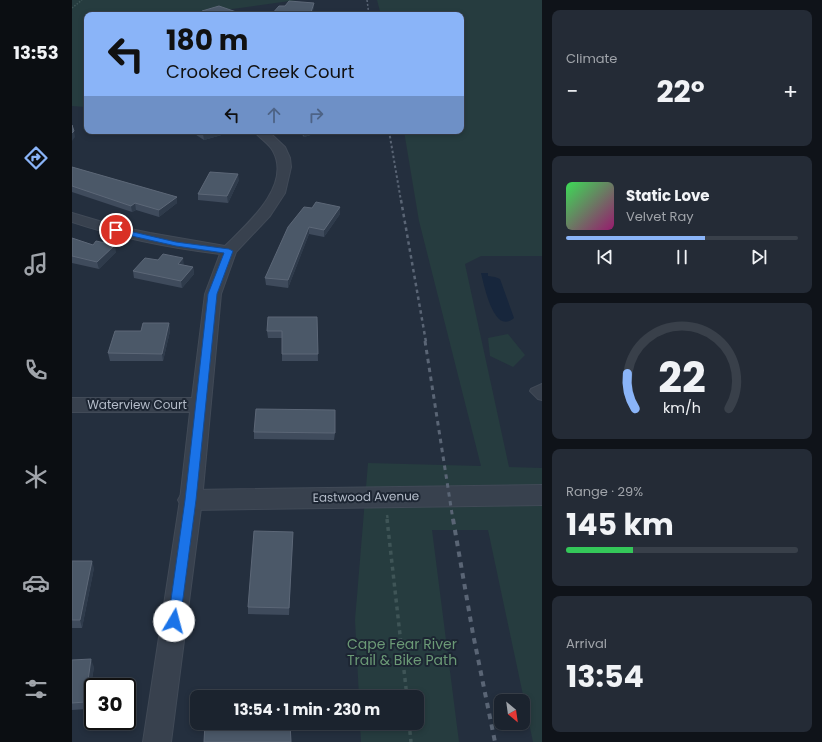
<!DOCTYPE html>
<html lang="en">
<head>
<meta charset="utf-8">
<style>
  body { margin:0; font-family:Poppins,sans-serif; background:#242b36; color:#f1f3f6; height:100vh; display:flex; flex-direction:column; font-size:15px; white-space:nowrap }
  * { box-sizing:border-box; margin:0 }
  p { font-size:13px; color:#a0a4aa }
  .icon { flex:none; width:22px; height:22px; fill:none; stroke:currentColor; stroke-width:2; stroke-linecap:round; stroke-linejoin:round }
  .map { position:relative; flex:1; overflow:hidden }
  .drawer { display:flex; flex-direction:column; gap:10px; padding:10px; background:#0f1319; width:280px }
  .drawer>* { flex:none }
  .top-card { position:absolute; left:12px; top:12px; width:380px; height:122px; border-radius:8px; box-shadow:0 2px 6px #0003,0 0 0 1px #39404a; background:#8ab4f8; color:#111; overflow:hidden }
  .needle { width:26px; rotate:151deg }
  .buttons { position:absolute; left:422px; top:694px; display:grid; gap:8px }
  .buttons a { display:grid; place-items:center; width:36px; height:36px; border-radius:8px; background:#1b232e; box-shadow:0 2px 6px #0003,0 0 0 1px #39404a; font-size:20px }
  .speed { position:absolute; left:12px; top:678px; display:flex; gap:8px; font-size:20px; font-weight:700; text-align:center }
  .speed>* { display:grid; place-content:center; width:52px; height:52px; border-radius:50%; background:#1b232e; box-shadow:0 2px 6px #0003,0 0 0 1px #39404a; line-height:1 }
  .speed .limit { border:2px solid #111; border-radius:6px; background:#fff; color:#111 }
  .pin { position:absolute; display:grid; place-items:center; width:34px; height:34px; color:#fff; margin:-17px; border:2px solid #fff; border-radius:50%; box-shadow:0 1px 4px #0007 }
  .me { position:absolute; width:44px; margin:-22px; rotate:8deg; stroke-linejoin:round; filter:drop-shadow(0 0 3px #0008) }
  .turn { display:flex; align-items:center; gap:14px; height:84px; padding:0 16px; font-size:18px }
  .turn .icon { width:52px; height:52px; stroke-width:2.5 }
  .turn b { display:block; font-size:28px; line-height:34px }
  .lanes { display:flex; align-items:center; height:38px; padding:0 16px; background:#0003; justify-content:center; gap:20px; direction:ltr }
  .lanes .off { opacity:.35 }
  .big { font-size:30px; font-weight:700; line-height:1.1 }
  .drawer .card { flex:1; display:flex; flex-direction:column; justify-content:center; gap:6px; min-width:0; padding:0 14px; border-radius:8px; background:#242b36 }
  .drawer .dial { align-items:center; gap:0 }
  .dial svg { height:104px; overflow:visible; fill:none; stroke:#39404a; stroke-width:7; stroke-linecap:round; text-anchor:middle }
  .dial text { fill:#f1f3f6; stroke:none }
  .song { display:flex; align-items:center; gap:12px }
  .cover { width:48px; height:48px; border-radius:6px; background:linear-gradient(135deg,hsl(130 70% 55%),hsl(320 70% 35%)) }
  .played { height:4px; border-radius:2px; background:linear-gradient(90deg,#8ab4f8 60%,#39404a 60%) }
  .keys { display:flex; justify-content:space-around; direction:ltr }
  .heat { display:flex; justify-content:space-between; align-items:center; font-size:22px; direction:ltr }
  .charge { height:6px; border-radius:3px; background:linear-gradient(90deg,#34c759 29%,#39404a 0) }
  .trip { position:absolute; left:118px; top:690px; width:234px; height:40px; border-radius:8px; background:#1b232e; box-shadow:0 2px 6px #0003,0 0 0 1px #39404a; font-weight:700; line-height:40px; text-align:center }
  main { display:flex; flex:1; min-height:0 }
  .menu { display:flex; flex-direction:column; width:72px; justify-content:space-around; align-items:center; background:#0b0e12; color:#a0a4aa }
  .menu .icon { width:28px; height:28px }
  .menu .on { color:#8ab4f8 }
  .menu b { font-size:18px; color:#f1f3f6 }
  .map>svg:first-child { display:block }
  .green { fill:#263c3f }
  .water { fill:#17263c }
  .lines { fill:none; stroke-linecap:round; stroke-linejoin:round }
  .service-casing { stroke:#414a57; stroke-width:2 }
  .minor-casing { stroke:#414a57; stroke-width:2 }
  .tertiary-casing { stroke:#414a57; stroke-width:2 }
  .path-far2 { stroke:#3f5557; stroke-width:1.5; stroke-dasharray:1.5 1.5; stroke-linecap:butt }
  .path-far1 { stroke:#3f5557; stroke-width:2.5; stroke-dasharray:3 3; stroke-linecap:butt }
  .path { stroke:#3f5557; stroke-width:3.5; stroke-dasharray:4 4; stroke-linecap:butt }
  .service { fill:#38414e; fill-rule:evenodd }
  .minor { fill:#38414e; fill-rule:evenodd }
  .tertiary { fill:#38414e; fill-rule:evenodd }
  .rail-far4 { stroke:#5a6575; stroke-width:1.5; stroke-dasharray:2 2; stroke-linecap:butt }
  .rail-far3 { stroke:#5a6575; stroke-width:2; stroke-dasharray:2.5 2.5; stroke-linecap:butt }
  .rail-far2 { stroke:#5a6575; stroke-width:2.5; stroke-dasharray:3.5 3.5; stroke-linecap:butt }
  .rail-far1 { stroke:#5a6575; stroke-width:3; stroke-dasharray:4.5 4.5; stroke-linecap:butt }
  .rail { stroke:#5a6575; stroke-width:4; stroke-dasharray:5.5 5.5; stroke-linecap:butt }
  .wall { fill:#3f4b5c }
  .shaded-wall { fill:#2f3b4b }
  .building { fill:#4b5868; stroke:#5c6777 }
  .route { fill:#1a73e8; stroke:#114b97 }
  .labels { text-anchor:middle; stroke-width:4; stroke-linejoin:round; paint-order:stroke }
  .street-label { font-size:12px; fill:#b4bcc9; stroke:#1d2633 }
  .near-park-label { font-size:14px; fill:#6b9a76; stroke:#1d2633 }
</style>
</head>
<body>
<main>
<nav class="menu">
<b>13:53</b>
<svg class="icon on" aria-label="directions" viewBox="0 0 24 24"><path d="M12 3l9 9-9 9-9-9zM9 14v-3h6M13 9l2 2-2 2"/></svg>
<svg class="icon" aria-label="music" viewBox="0 0 24 24"><path d="M9 18V5l10-2v13"/><circle cx="6" cy="18" r="3"/><circle cx="16" cy="16" r="3"/></svg>
<svg class="icon" aria-label="phone" viewBox="0 0 24 24"><path d="M5 4h4l2 5-3 2q2 4 5 5l2-3 5 2v4C11 20 4 13 5 4z"/></svg>
<svg class="icon" aria-label="climate" viewBox="0 0 24 24"><path d="M12 3v18M4 7l16 10M4 17L20 7"/></svg>
<svg class="icon" aria-label="car" viewBox="0 0 24 24"><path d="M5 17H2v-5l4-1 3-4h7l3 4 3 1v5h-3M9 17h6M6 11h13"/><circle cx="7" cy="17" r="2"/><circle cx="17" cy="17" r="2"/></svg>
<svg class="icon" aria-label="filters" viewBox="0 0 24 24"><path d="M4 7h16M4 17h16"/><circle cx="9" cy="7" r="2"/><circle cx="15" cy="17" r="2"/></svg>
</nav>
<div class="map">
<svg width="470" height="742" viewBox="0 0 470 742">
  <rect width="100%" height="100%" fill="#242f3e"/>
  <g class="green">
    <path d="M0,0h225l-108,15h-102v91l-2,1 -13,-1z"/>
    <path d="M305,0h165v256h-61l-16,8 44,203 33,1v274h-9l-45,-212h-56l27,212h-98l-1,-19h57v-26h-58l-4,-77 13,-157 113,3 -62,-245 -15,-90h57v-116h-80z"/>
    <path d="M436,334l17,21 -12,12 -23,-11 -2,-18z"/>
  </g>
  <path class="water" d="M409,273h7v3l7,1 5,2 14,39c-20,18 -30,-33 -33,-45z"/>
  <g class="lines">
    <defs>
      <path id="service" d="M470,384v16l-4,-1 -8,-8 1,-2z"/>
      <path id="minor" d="M182,131h14l17,16 5,11 1,9 -6,26 -15,23 -34,36 -15,42 -19,206 -31,242h-28l37,-242 10,-88h-118v-14h120l13,-104 15,-40c-50,-6 -100,-16 -148,-32v-9l44,13 34,7 75,13c22,-22 67,-60 48,-95 -4,-8 -14,-13 -19,-20z"/>
      <path id="tertiary" d="M470,485v20l-351,5 -9,-3 -4,-7 4,-7 9,-3z"/>
    </defs>
    <use href="#service" class="service-casing"/>
    <use href="#minor" class="minor-casing"/>
    <use href="#tertiary" class="tertiary-casing"/>
    <path class="path-far2" d="M0,8l10,-8"/>
    <path class="path-far1" d="M315,515l1,5"/>
    <g class="path">
      <path d="M315,519l20,178"/>
      <path d="M337,723l2,19"/>
    </g>
    <use href="#service" class="service"/>
    <use href="#minor" class="minor"/>
    <use href="#tertiary" class="tertiary"/>
    <path class="rail-far4" d="M295,0l2,15"/>
    <path class="rail-far3" d="M317,131l12,70"/>
    <path class="rail-far2" d="M329,200l25,142"/>
    <path class="rail-far1" d="M353,341l28,179"/>
    <path class="rail" d="M381,519l20,115 22,108"/>
  </g>
  <g class="wall">
    <path d="M118,131h35v3l-21,6z"/>
    <path d="M227,131h25l-20,6z"/>
    <path d="M0,167l105,30v6l-18,14 -23,-7 -4,2 -60,-20z"/>
    <path d="M167,180l-11,23 -30,-3v-6z"/>
    <path d="M268,207v7l-16,23 -15,-3 -21,54 -22,-3 -1,-7 47,-70z"/>
    <path d="M0,238l44,14 -17,17 -27,-6z"/>
    <path d="M112,265l9,2 1,7 -12,14 -48,-10 -1,-7z"/>
    <path d="M245,317l1,44h-36v-23h-14l-1,-7z"/>
    <path d="M97,323l1,8 -7,30h-53l-2,-8 33,-22z"/>
    <path d="M182,432l81,1 -1,7 -80,-1z"/>
    <path d="M221,532l-4,83 -41,-1v-7z"/>
    <path d="M0,561l22,7 -12,60h-10z"/>
    <path d="M0,660l22,7 -7,42 -15,1z"/>
  </g>
  <g class="shaded-wall">
    <path d="M242,3v5l-2,7h-2z"/>
    <path d="M2,131l1,6 -3,4v-8z"/>
    <path d="M143,131h10v3l-21,6 -1,-6z"/>
    <path d="M232,131h20l-20,6z"/>
    <path d="M166,174l1,6 -11,23 -1,-7z"/>
    <path d="M105,197v6l-18,14v-7z"/>
    <path d="M63,203l1,7 -4,2 -1,-6z"/>
    <path d="M268,207v7l-16,23v-7z"/>
    <path d="M237,227v7l-21,54v-8z"/>
    <path d="M43,245l1,7 -17,17 -2,-7z"/>
    <path d="M111,258l1,7 -6,-1z"/>
    <path d="M121,267l1,7 -12,14 -1,-7z"/>
    <path d="M97,323l1,8 -7,30 -1,-7z"/>
    <path d="M221,532v7l-4,76v-7z"/>
    <path d="M20,561l2,7 -12,60 -2,-8z"/>
    <path d="M19,659l3,8 -7,42 -2,-7z"/>
  </g>
  <g class="building">
    <path d="M217,1l25,2 -4,12h-39l8,-9h6z"/>
    <path d="M147,6l26,9h-43v-4z"/>
    <path d="M0,125l2,6 -2,2z"/>
    <path d="M127,131h16l-12,3z"/>
    <path d="M0,167l105,30 -18,13 -24,-7 -4,3 -59,-20z"/>
    <path d="M138,172l28,2 -11,22 -29,-2z"/>
    <path d="M244,202l24,5 -16,23 -15,-3 -21,53 -23,-2 23,-51 16,-20 8,1z"/>
    <path d="M0,238l21,7 3,-4 19,4 -18,17 -25,-6z"/>
    <path d="M91,254l20,4 -5,6 15,3 -12,14 -48,-10 12,-13 13,2z"/>
    <path d="M196,317h49l1,37h-36v-23h-15z"/>
    <path d="M71,323h26l-7,31 -54,-1 7,-22h26z"/>
    <path d="M184,409l79,1v23l-81,-1z"/>
    <path d="M182,531l39,1 -4,76 -41,-1z"/>
    <path d="M0,561h20l-12,59h-8z"/>
    <path d="M19,659l-6,43 -13,1v-43z"/>
    <path d="M216,695v2h-36z"/>
    <path d="M133,723h85l1,19h-87z"/>
  </g>
  <path class="route" d="M44,228l60,14 53,7 4,2 -16,43 -21,206 -16,121 -2,4 -4,2 -4,-2 -2,-4 17,-121 23,-206 16,-41 -48,-7 -62,-14v-3z"/>
  <g class="labels">
    <g class="street-label">
      <text x="65" y="409">Waterview Court</text>
      <text transform="translate(294 497) rotate(-1)" y="4">Eastwood Avenue</text>
    </g>
    <g class="near-park-label">
      <text x="330" y="649">Cape Fear River<tspan x="330" dy="16">Trail &amp; Bike Path</tspan></text>
    </g>
  </g>
</svg>
<div class="buttons">
<a><svg class="needle" viewBox="-14 -14 28 28"><path d="M0-13l5 13h-10z" fill="#e53935"/><path d="M0 13l5-13h-10z" fill="#a0a4aa"/></svg></a>
</div>
<div class="speed"><div class="limit">30</div></div>
<div class="pin" style="left:44px;top:230px;background:#d93025"><svg class="icon" aria-label="arrive" viewBox="0 0 24 24"><path d="M6 21V4h12l-3 4 3 4H6"/></svg></div>
<svg class="me" style="left:102px;top:621px" viewBox="-20 -20 40 40"><circle r="19" fill="#fff"/><path d="M0-13L10 11 0 6-10 11z" fill="#1a73e8"/></svg>
<div class="trip">13:54 · 1 min · 230 m</div>
<div class="top-card">
<div class="turn"><svg class="icon" aria-label="left" viewBox="0 0 24 24"><path d="M17 20v-9H6M10 6l-5 5 5 5"/></svg><div><b>180 m</b>Crooked Creek Court</div></div>
<div class="lanes"><svg class="icon" aria-label="left" viewBox="0 0 24 24"><path d="M17 20v-9H6M10 6l-5 5 5 5"/></svg><svg class="icon off" aria-label="ahead" viewBox="0 0 24 24"><path d="M12 20V5M6 11l6-6 6 6"/></svg><svg class="icon off" aria-label="right" viewBox="0 0 24 24"><path d="M7 20v-9h11M14 6l5 5-5 5"/></svg></div>
</div>
</div>
<section class="drawer">
<div class="card"><p>Climate</p>
<div class="heat"><a>−</a><b class="big">22°</b><a>+</a></div>
</div>
<div class="card">
<div class="song"><i class="cover"></i><div><b>Static Love</b><p>Velvet Ray</p></div></div>
<div class="played"></div>
<div class="keys"><svg class="icon" aria-label="previous" viewBox="0 0 24 24"><path d="M18 5L8 12l10 7zM5 5v14"/></svg><svg class="icon" aria-label="pause" viewBox="0 0 24 24"><path d="M8 5v14M16 5v14"/></svg><svg class="icon" aria-label="next" viewBox="0 0 24 24"><path d="M6 5l10 7-10 7zM19 5v14"/></svg></div>
</div>
<div class="card dial"><svg viewBox="0 0 100 80">
<path d="M14 69A42 42 0 1 1 86 69"/>
<path d="M14 69A42 42 0 0 1 8 42" stroke="#8ab4f8"/>
<text x="50" y="56" font-size="32" font-weight="700">22</text>
<text x="50" y="72" font-size="11">km/h</text>
</svg></div>
<div class="card"><p>Range · 29%</p><b class="big">145 km</b><div class="charge"></div></div>
<div class="card"><p>Arrival</p><b class="big">13:54</b></div>
</section>
</main>
</body>
</html>
